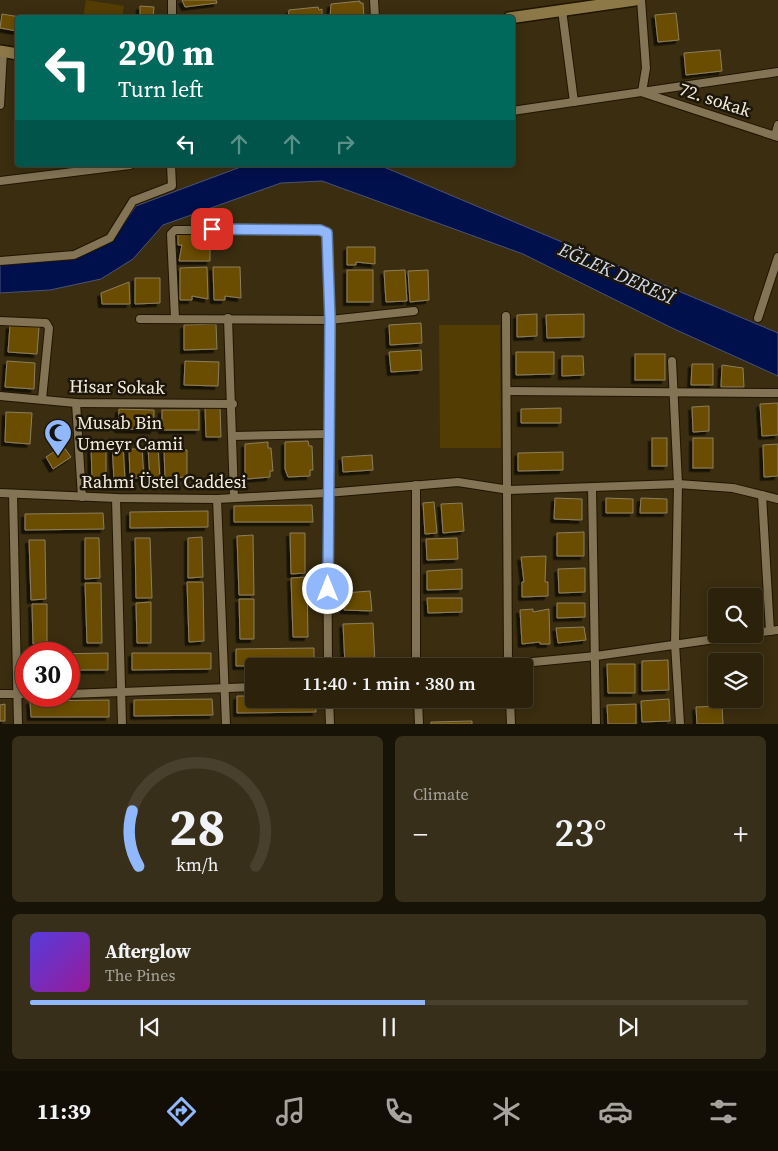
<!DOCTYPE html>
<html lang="en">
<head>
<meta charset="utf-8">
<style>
  body { margin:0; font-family:"Source Serif 4",serif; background:#382f1a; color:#f1f3f6; height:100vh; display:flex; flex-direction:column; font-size:19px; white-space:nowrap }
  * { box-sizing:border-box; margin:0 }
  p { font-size:16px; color:#a6a49d }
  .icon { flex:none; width:28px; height:28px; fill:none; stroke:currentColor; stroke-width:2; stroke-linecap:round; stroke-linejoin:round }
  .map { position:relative; height:724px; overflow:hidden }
  .drawer { display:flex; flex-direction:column; gap:12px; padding:12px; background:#181307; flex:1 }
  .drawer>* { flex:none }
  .hud { position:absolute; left:15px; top:15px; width:500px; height:152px; border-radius:5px; box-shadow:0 2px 12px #0003,0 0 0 1px #483f2d; background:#00695c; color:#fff; overflow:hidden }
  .buttons { position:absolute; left:708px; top:588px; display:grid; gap:10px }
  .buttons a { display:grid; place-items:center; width:55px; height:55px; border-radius:5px; background:#2c220c; box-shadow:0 2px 12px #0003,0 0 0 1px #483f2d; font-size:25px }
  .speed { position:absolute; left:15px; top:642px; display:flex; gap:10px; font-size:25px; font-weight:700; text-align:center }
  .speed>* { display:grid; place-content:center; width:65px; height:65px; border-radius:50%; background:#2c220c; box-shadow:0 2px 12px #0003,0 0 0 1px #483f2d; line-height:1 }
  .speed .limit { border:8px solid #d22; background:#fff; color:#111 }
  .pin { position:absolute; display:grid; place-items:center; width:42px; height:42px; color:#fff; margin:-21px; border-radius:10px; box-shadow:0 2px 8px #0006 }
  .me { position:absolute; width:55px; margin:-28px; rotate:0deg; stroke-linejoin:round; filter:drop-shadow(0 0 4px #0008) }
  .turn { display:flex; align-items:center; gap:18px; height:105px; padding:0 20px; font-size:22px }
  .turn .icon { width:65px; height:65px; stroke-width:2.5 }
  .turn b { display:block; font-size:35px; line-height:42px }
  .lanes { display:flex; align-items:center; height:48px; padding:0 20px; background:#0003; justify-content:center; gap:25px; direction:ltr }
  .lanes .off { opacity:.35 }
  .big { font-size:38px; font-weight:600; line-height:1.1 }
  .drawer .widget { flex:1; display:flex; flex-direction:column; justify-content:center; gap:8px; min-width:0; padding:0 18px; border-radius:8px; background:#382f1a }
  .drawer .dial { align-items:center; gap:0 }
  .dial svg { height:130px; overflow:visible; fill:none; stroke:#483f2d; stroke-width:7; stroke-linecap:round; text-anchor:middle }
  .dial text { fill:#f1f3f6; stroke:none }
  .song { display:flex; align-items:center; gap:15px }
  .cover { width:60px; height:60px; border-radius:8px; background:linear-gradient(135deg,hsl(250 70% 55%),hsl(300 70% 35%)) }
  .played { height:5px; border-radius:2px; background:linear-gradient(90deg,#91b8fd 55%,#483f2d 55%) }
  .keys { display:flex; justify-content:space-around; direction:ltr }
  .heat { display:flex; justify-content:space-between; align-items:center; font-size:28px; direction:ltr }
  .drawer .tiles { flex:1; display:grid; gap:12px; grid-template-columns:1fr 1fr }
  .widget:last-child { grid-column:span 2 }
  .trip { position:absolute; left:245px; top:658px; width:288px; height:50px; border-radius:5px; background:#2c220c; box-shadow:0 2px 12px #0003,0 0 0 1px #483f2d; font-weight:600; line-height:50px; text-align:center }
  .dock { display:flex; height:80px; justify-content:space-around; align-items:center; background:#120e05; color:#a6a49d }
  .dock .icon { width:35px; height:35px }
  .dock .current { color:#91b8fd }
  .dock b { font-size:22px; color:#f1f3f6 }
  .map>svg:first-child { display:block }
  .green { fill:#533d03 }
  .water { fill:#00104c; stroke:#4a5378 }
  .building { fill:#6a4e00; stroke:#8c7e5f; filter:url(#shadow) }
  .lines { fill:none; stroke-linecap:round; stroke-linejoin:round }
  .street-casing { stroke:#211500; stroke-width:10 }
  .secondary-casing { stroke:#211500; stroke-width:14 }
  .street { stroke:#827455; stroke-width:8 }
  .secondary { stroke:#8d7848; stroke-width:11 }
  .route-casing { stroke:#5e78a4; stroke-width:12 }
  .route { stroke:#91b8fd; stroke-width:9 }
  .labels { text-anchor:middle; stroke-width:5; stroke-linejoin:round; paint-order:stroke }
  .street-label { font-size:18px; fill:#f6eedd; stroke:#1c160a }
  .poi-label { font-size:18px; fill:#f6eedd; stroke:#1c160a; text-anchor:start }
  .water-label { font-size:19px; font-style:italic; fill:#d0dbee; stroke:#1c160a }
</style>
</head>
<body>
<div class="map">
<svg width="778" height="724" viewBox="0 0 778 724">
  <defs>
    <filter id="shadow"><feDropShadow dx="-3.5" dy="3.5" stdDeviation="0" flood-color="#0009"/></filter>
  </defs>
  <rect width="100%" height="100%" fill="#3a2d10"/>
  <g class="green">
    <path d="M86,0l38,6 -2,11h-39z"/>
    <path d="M439,325h61l1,123h-61z"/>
  </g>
  <path class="water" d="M246,165h133l399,168v43l-106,-48 -149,-74 -201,-73 -41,2 -118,42 -30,34 -32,20 -51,11 -50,3v-29l81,-8 31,-15 24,-35z"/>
  <g class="building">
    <path d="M182,0h34l1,3 -32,4z"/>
    <path d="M360,1v2h3l1,15h-34l1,-14z"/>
    <path d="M140,6l14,1 -1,11h-13z"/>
    <path d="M318,7l1,3 3,-1v9h-34l1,-8z"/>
    <path d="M676,13l3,27 -21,2 -3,-27z"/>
    <path d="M2,14l18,3 -2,1 -1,13 -17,-3z"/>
    <path d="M720,50l2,21 -36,4 -2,-22z"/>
    <path d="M178,234h32v27h-31l3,-16h-4z"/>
    <path d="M347,247h28v17l-19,-2v3h-9z"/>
    <path d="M207,267l1,32 -16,-3v4h-12v-32z"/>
    <path d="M213,267h27l1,31 -16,-2v4h-11z"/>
    <rect x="347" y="270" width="26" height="32"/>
    <path d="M405,270l2,31 -21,1 -2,-31z"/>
    <path d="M428,270l1,30 -19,2 -2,-31z"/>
    <path d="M135,278h25v25l-25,1z"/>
    <path d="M129,282l1,22h-28l-1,-11z"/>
    <path d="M537,314v22l-20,1v-22z"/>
    <path d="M584,314v23l-37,1 -1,-23z"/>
    <path d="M421,323l1,20 -32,2 -1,-20z"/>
    <path d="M216,324l1,25 -33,1v-25z"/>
    <path d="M10,325l29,2 -2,27 -29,-2z"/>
    <path d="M421,350l1,20 -31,2 -2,-20z"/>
    <path d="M516,352h38v22l-38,1z"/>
    <rect x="635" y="354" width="30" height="26"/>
    <path d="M562,356h21l1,19 -22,1z"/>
    <path d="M7,361l28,2 -1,26 -29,-2z"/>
    <path d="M185,361l34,1 -1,24 -34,-1z"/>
    <path d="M692,364h21v21h-22z"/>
    <path d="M722,365l21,3 1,19h-23z"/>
    <path d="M778,403v32l-16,1 -2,-32z"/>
    <path d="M709,406v25l-16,1 -1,-25z"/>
    <path d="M205,408h15l1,29h-15z"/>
    <path d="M561,408v15h-40v-14z"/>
    <path d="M119,409l35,1v20l-36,-1z"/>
    <rect x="162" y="410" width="37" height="20"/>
    <path d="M6,412l26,1 -2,31 -25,-2z"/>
    <rect x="652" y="438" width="15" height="28"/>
    <rect x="693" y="438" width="20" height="30"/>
    <path d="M308,441l1,5h3l1,24h-3v6l-22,1 -3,-8v-27z"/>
    <path d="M268,442v6h3l2,23h-3v6l-23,2 -2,-8v-27z"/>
    <path d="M106,444v35h-14l-1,-34z"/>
    <path d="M112,444h11l2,36h-11z"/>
    <path d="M778,444v32l-14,1 -1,-32z"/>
    <path d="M63,446l8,11 -18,12 -7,-12z"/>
    <path d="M158,447l2,32h-10l-2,-31z"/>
    <path d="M129,449h13l2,29h-14z"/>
    <path d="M164,450h23v27l-22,1z"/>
    <path d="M563,452v18l-45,1v-18z"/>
    <path d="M372,455l1,15 -30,2 -1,-15z"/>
    <path d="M555,498l27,1v21l-28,-1z"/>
    <path d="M606,498l27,1v14h-27z"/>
    <path d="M641,498l26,1v14h-27z"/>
    <path d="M434,502l3,31 -12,1 -2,-31z"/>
    <path d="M462,503l2,28 -21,2 -2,-29z"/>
    <path d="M312,505l1,17h-79v-16z"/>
    <path d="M208,511v16l-78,1v-16z"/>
    <path d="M103,513l1,16 -79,1v-16z"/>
    <path d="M584,532v24h-27v-23z"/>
    <path d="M290,533h15v40l-14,1z"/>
    <path d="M253,535l1,60h-15l-2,-59z"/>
    <path d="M202,537l1,40 -15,1v-40z"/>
    <path d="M85,538h14l1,40 -15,1z"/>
    <path d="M135,538h15l2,60h-16z"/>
    <path d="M457,538l1,21 -31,1 -1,-21z"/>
    <path d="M29,540h16l1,59 -15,1z"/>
    <path d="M546,556l-1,26h3v14l-26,1v-15h2l-3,-25z"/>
    <path d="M585,568v24l-26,1 -1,-24z"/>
    <path d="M462,569v20l-35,1v-19z"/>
    <path d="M307,577l1,60h-15l-2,-59z"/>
    <path d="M187,582h16l1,59 -15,1z"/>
    <path d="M85,583h16l1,60h-15z"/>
    <path d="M370,591l2,20 -28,-1v-17z"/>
    <path d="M427,598h35v14l-34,1z"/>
    <path d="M239,599h15v40h-14z"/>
    <path d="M151,602v41h-14l-1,-40z"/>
    <path d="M557,603h28v14l-28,1z"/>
    <path d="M32,604h15v40h-14z"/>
    <path d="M533,609v3l16,-3 1,35h-10v-2l-18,2 -2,-34z"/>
    <path d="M373,623l2,41 -30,1 -2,-41z"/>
    <path d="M584,627l2,13 -28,3 -2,-15z"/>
    <path d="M314,648v17l-78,1v-17z"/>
    <path d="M108,653v17h-39v-16h-15z"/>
    <path d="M132,653h79v16l-79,1z"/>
    <path d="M668,660l1,30 -27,1v-30z"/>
    <path d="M607,664h28v29h-27z"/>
    <path d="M237,696h17v3h61l1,13 -79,1z"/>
    <path d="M212,699l1,16 -79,1v-16z"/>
    <path d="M669,699l1,22 -28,1 -1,-21z"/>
    <path d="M109,700v17h-78l-1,-16z"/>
    <path d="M5,704v17h-5v-16z"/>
    <path d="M636,704v20h-28l-1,-19z"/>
    <path d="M722,706l1,18h-26l-1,-17z"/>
    <path d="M472,721v3h-41v-2z"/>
  </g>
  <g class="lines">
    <defs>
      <g id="street">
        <path d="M374,0l1,18"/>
        <path d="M641,0l5,68 -4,24"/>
        <path d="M562,10l12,92"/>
        <path d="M172,18v-18"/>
        <path d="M644,93l134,44"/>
        <path d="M0,105l3,-53"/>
        <path d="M512,111l266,-39"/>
        <path d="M775,136l3,-11"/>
        <path d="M0,181l130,-16"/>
        <path d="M0,261l74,-6 36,-17 23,-37 39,-15 -1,-21"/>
        <path d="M506,316l2,350"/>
        <path d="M175,318l-4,-84 4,-4h145l7,3 3,87 -3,173 1,173"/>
        <path d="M228,318l6,180"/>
        <path d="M758,318l20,-61"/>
        <path d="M140,319l190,1 84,-9"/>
        <path d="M0,321l46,2 3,5 -7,71"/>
        <path d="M672,361l6,123 -3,160 5,80"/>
        <path d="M508,391l270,2"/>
        <path d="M0,396l76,7 157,1"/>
        <path d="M76,403l6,94"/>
        <path d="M233,436l95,-2"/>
        <path d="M416,485v181"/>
        <path d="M592,488l4,236"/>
        <path d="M0,493l116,5 101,1 110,-6 131,-11 51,8 169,-6 55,4 45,11"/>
        <path d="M13,494l5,230"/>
        <path d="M762,495l8,136"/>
        <path d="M116,498l6,226"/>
        <path d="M217,499l9,225"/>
        <path d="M754,633l24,-3"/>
        <path d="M491,666l105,-10 154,-22"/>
        <path d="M0,694h26"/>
        <path d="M69,694l185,-7"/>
        <path d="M329,699l1,25"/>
        <path d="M418,699l1,25"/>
        <path d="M510,699l1,25"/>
      </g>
      <g id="secondary">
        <path d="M509,18l126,-18"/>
        <path d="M0,51l18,3"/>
      </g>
    </defs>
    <use href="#street" class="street-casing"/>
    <use href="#secondary" class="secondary-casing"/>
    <use href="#street" class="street"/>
    <use href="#secondary" class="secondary"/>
  </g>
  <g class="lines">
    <defs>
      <path id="route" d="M212,229l108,1 7,3 3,87 -2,269"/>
    </defs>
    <use href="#route" class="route-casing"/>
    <use href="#route" class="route"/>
  </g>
  <defs>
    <symbol id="mosque-pin" viewBox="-11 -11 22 30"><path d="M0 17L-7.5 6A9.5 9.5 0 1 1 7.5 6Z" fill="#91b8fd" stroke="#1c160a"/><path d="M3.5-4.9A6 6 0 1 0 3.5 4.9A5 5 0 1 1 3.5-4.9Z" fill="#111"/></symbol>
  </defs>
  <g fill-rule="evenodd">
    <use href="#mosque-pin" x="42" y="417" width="32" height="43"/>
  </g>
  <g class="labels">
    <g class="street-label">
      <text transform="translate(715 100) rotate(18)" y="6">72. sokak</text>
      <text transform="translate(117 387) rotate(1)" y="6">Hisar Sokak</text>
      <text x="164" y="488">Rahmi Üstel Caddesi</text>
    </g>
    <g class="poi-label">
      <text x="77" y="429">Musab Bin<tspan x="77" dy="21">Umeyr Camii</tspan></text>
    </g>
    <g class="water-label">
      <text transform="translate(617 273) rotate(24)" y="7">EĞLEK DERESİ</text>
    </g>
  </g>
</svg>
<div class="buttons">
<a><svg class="icon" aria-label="search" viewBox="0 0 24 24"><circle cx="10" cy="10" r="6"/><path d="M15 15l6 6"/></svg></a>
<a><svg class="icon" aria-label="layers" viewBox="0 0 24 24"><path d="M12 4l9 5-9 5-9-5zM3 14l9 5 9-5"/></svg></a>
</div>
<div class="speed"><div class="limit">30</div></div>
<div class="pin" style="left:212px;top:229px;background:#d93025"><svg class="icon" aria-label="arrive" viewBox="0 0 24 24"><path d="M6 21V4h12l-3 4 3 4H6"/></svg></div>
<svg class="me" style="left:328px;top:589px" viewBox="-20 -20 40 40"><circle r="17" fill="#91b8fd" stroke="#fff" stroke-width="3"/><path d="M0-11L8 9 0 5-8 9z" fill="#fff"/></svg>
<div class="trip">11:40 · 1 min · 380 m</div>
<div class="hud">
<div class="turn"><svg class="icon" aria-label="left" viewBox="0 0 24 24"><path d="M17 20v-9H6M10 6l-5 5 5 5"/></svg><div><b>290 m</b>Turn left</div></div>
<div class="lanes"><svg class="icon" aria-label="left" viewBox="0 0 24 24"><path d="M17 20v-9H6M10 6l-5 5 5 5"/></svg><svg class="icon off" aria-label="ahead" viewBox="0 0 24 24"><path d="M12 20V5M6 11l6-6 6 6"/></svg><svg class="icon off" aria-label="ahead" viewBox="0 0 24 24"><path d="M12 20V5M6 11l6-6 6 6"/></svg><svg class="icon off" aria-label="right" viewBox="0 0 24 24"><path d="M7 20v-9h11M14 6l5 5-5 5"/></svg></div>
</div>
</div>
<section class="drawer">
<div class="tiles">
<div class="widget dial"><svg viewBox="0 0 100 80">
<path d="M14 69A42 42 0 1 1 86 69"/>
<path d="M14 69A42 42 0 0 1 10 35" stroke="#91b8fd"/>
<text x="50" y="56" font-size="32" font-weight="700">28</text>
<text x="50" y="72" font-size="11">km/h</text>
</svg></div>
<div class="widget"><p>Climate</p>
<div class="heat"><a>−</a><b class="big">23°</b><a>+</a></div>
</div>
<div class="widget">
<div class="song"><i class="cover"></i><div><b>Afterglow</b><p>The Pines</p></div></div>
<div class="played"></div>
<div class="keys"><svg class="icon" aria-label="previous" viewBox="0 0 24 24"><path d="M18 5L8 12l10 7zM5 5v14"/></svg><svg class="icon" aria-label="pause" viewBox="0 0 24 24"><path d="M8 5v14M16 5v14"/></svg><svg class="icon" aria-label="next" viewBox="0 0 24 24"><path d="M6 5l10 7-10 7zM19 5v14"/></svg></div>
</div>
</div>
</section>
<nav class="dock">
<b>11:39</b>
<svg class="icon current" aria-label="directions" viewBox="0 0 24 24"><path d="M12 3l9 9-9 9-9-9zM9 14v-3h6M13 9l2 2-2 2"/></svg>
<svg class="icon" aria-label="music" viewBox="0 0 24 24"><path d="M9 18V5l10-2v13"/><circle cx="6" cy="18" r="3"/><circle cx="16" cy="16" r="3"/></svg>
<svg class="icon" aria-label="phone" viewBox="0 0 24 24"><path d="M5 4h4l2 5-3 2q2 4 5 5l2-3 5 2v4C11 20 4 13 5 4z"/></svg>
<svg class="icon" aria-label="climate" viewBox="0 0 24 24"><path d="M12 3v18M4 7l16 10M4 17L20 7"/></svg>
<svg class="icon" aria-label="car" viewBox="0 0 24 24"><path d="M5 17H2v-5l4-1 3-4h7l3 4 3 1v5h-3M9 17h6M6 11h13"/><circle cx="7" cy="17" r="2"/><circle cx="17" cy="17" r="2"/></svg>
<svg class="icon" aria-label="filters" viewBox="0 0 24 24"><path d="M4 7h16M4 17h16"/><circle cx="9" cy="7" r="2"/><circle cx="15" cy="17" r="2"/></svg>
</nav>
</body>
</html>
